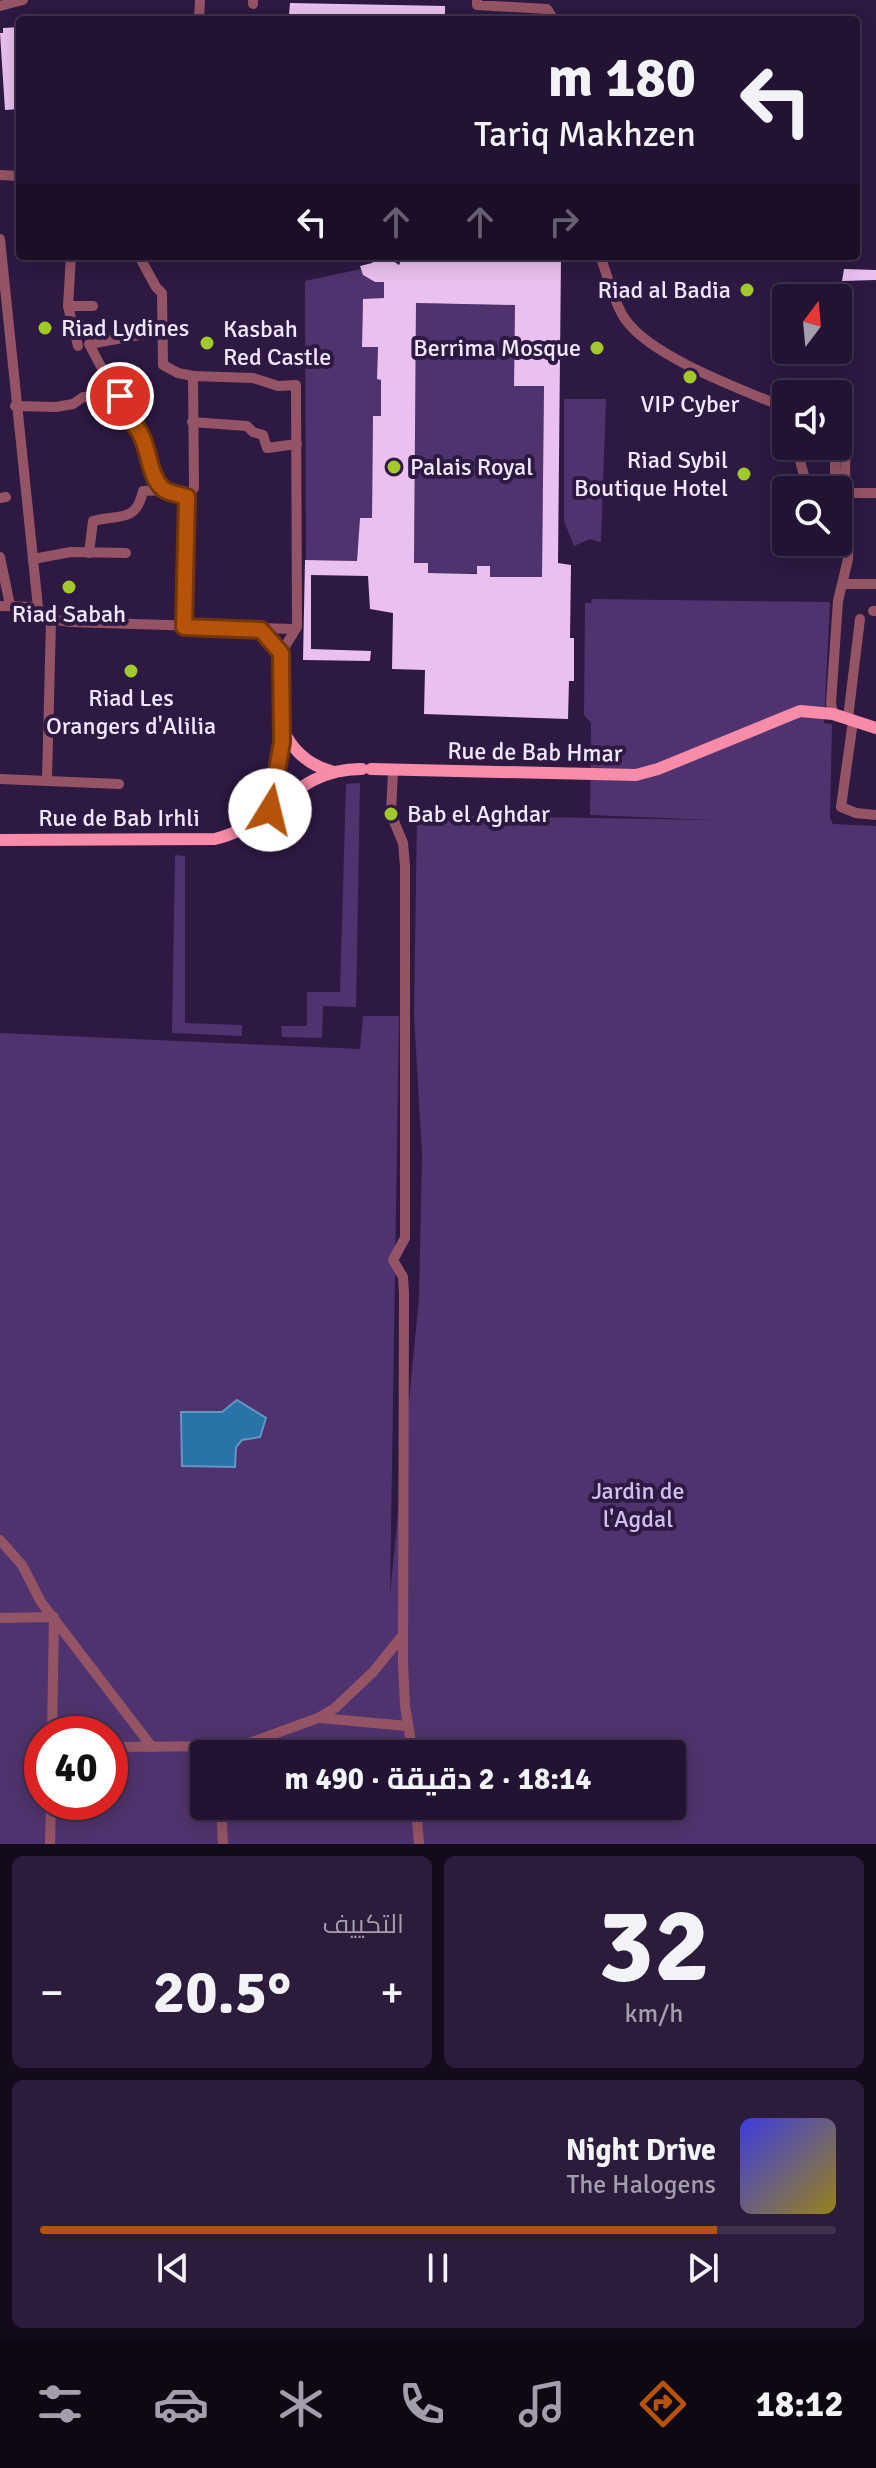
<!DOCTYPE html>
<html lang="ar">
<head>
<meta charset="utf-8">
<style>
  body { margin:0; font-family:Signika,Cairo,sans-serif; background:#2a1c3a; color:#f1f3f6; direction:rtl; height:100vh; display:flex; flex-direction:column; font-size:30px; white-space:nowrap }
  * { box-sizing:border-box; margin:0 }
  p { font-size:26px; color:#a29eac }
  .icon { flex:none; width:44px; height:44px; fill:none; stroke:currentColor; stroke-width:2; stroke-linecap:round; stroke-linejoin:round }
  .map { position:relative; height:1844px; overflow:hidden; direction:ltr }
  .drawer { display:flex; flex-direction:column; gap:12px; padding:12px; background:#130a1c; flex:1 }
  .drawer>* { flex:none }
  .hud { position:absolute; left:16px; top:16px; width:844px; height:244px; border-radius:8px; box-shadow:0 4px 20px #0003,0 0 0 2px #3f324d; direction:rtl; background:#221332; color:#f1f3f6; overflow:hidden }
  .needle { width:52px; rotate:16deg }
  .fabs { position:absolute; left:772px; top:284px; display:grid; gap:16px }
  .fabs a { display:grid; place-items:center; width:80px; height:80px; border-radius:8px; background:#221332; box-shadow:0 4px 20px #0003,0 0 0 2px #3f324d; font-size:40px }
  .speed { position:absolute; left:24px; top:1716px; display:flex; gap:16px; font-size:40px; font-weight:700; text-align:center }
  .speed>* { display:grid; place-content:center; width:104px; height:104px; border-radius:50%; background:#221332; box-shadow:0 4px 20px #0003,0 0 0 2px #3f324d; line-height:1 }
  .speed .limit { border:12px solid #d22; background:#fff; color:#111 }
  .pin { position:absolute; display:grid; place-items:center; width:68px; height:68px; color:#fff; margin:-34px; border:4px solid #fff; border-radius:50%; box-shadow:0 2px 8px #0007 }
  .me { position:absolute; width:88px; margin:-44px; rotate:9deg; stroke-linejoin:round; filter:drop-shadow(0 0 6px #0008) }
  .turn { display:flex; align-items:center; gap:28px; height:168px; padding:0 32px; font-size:36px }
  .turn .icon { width:104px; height:104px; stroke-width:2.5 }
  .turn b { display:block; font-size:56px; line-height:68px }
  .lanes { display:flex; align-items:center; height:76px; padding:0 32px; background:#0003; justify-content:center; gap:40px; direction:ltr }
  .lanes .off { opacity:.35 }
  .big { font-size:60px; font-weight:700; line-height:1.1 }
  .drawer .tile { flex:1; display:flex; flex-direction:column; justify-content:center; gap:12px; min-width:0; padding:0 28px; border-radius:12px; background:#2a1c3a }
  .drawer .dial { align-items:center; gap:0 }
  .dial b { font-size:104px; line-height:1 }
  .song { display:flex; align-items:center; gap:24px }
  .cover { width:96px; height:96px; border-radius:12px; background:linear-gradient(135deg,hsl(240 70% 55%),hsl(50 70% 35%)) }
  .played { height:8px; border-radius:4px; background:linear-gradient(90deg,#b45309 85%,#3f324d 85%) }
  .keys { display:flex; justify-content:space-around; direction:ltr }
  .heat { display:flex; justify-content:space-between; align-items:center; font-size:44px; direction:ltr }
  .drawer .tiles { flex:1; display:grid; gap:12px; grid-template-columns:1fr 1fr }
  .tile:last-child { grid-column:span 2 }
  .trip { position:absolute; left:190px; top:1740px; width:496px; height:80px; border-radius:8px; background:#221332; box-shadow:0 4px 20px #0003,0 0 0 2px #3f324d; font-weight:700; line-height:80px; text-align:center; direction:rtl }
  .menu { display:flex; height:128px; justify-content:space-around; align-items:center; background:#0e0814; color:#a29eac }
  .menu .icon { width:56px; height:56px }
  .menu .current { color:#b45309 }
  .menu b { font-size:36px; color:#f1f3f6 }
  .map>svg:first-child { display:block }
  .green { fill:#4f336e; fill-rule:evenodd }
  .water { fill:#2873a8; stroke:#6496c2; stroke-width:2 }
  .building { fill:#eac0ee; fill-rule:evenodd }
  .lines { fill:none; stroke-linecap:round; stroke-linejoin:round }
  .minor { stroke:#955465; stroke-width:10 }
  .major { stroke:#f78ba8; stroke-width:12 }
  .route-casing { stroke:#753606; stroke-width:20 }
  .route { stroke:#b45309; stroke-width:14 }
  .poi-dot { fill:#a1c92a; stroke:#2d1942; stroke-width:3 }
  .labels { text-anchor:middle; stroke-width:8; stroke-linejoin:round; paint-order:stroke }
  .poi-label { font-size:24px; fill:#f1e8fe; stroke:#2d1942; text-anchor:start }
  .street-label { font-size:24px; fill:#f1e8fe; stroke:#2d1942 }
  .park-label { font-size:24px; fill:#d2bfee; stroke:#2d1942 }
</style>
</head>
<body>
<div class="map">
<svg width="876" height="1844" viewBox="0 0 876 1844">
  <rect width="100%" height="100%" fill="#2d1942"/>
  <g class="green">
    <path d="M361,269l2,6 12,7h9v16l-21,2 -1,46 16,1 -1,32 4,1v36l-8,1 -1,101h-12l-3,43 -51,-1 -1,-279z"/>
    <path d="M416,303l99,2 -1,80 30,1 -2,191h-52l-1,-11h-12v7h-49v-10h-14z"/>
    <path d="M564,399h42l-5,143 -11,-3 -16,7 -10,-25z"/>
    <path d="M592,599l238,3 -6,121 8,1 -2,94 3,6 43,2v1018h-876v-811l360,16 3,-33h36l-9,579 29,-297 3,-143 -8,-141 3,-199 295,5 -122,-5 1,-92 -7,-8 1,-112h6zM42,1734h68v68h-68zM204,1754h468v52h-468z"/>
    <path d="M360,783l-4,224 -33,-1 -1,32 -40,-1 -1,-11h26v-34h33l6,-208z"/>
    <path d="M175,855l10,1v167l57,2v11l-70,-3z"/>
  </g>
  <path class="water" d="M237,1400l29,18 -6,19 -18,3 -6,7 -1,20 -53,-1 -1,-54h41z"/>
  <g class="building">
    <path d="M290,3l155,3v14h-167l11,-5z"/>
    <path d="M20,27v11l-5,1 2,19 3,-1v52l-15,1 -5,-77h3v-5z"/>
    <path d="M377,256h9l13,9 4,-9h158l-3,307 13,2 -1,73h4v43h-5l-1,38 -144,-5 1,-44 -33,-1 1,-56 -23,-4 -2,-33 -57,-1v74l60,2 -1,10 -67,-1 2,-100 52,1 3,-43h12l1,-102h8v-36l-4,-1 1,-32h-16l1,-48 21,-1v-16h-9l-12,-7 -3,-9 12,-3zM416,303l99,2 -1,81h30l-2,191h-52v-11h-13v8l-49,-1v-10h-14z"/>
    <path d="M844,269l32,1v10l-34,1z"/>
  </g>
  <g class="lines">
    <g class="minor">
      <path d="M477,0v5l70,4 7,11"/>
      <path d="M253,4v-4"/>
      <path d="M0,6l23,-6"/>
      <path d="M199,20l1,-20"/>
      <path d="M0,175l20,1"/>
      <path d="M0,239l39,378 31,5 223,7"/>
      <path d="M139,256l17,31 6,6 1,72 15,8 15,3 1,112 -7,9"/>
      <path d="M600,256c8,20 13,45 25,63 26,38 118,71 161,89"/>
      <path d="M68,306l3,-50"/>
      <path d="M78,346l-10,-40h25"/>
      <path d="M193,376l60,2 25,8 18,-1 1,242 -16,26 1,89 -12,68"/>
      <path d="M110,396l-4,-20 -17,-32 73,-13"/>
      <path d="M15,406l41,1 17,-3 10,-7 37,-1 2,18c32,20 21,57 42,75 5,4 17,6 23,8"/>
      <path d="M192,422l55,4 6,6 10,3 4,13 30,-4"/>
      <path d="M796,446l12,44"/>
      <path d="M835,446v44"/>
      <path d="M842,493h34"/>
      <path d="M0,498l6,-1"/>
      <path d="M89,553l4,-32c27,-7 43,2 50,-30l21,-1"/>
      <path d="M0,557l10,48"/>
      <path d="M33,559l38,-7 55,1"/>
      <path d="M843,584h33"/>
      <path d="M0,606l37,1"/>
      <path d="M873,611h3"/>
      <path d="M184,627l3,-130"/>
      <path d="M261,630l20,23"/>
      <path d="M833,714l-2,-11 7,-102 10,-42 1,-25 -4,-62 2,-52 -6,-12"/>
      <path d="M848,718l12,-99"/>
      <path d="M853,721l-12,86 15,6 20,2"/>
      <path d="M393,770l-2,44 12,29 2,23v372l-12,22 10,17 1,16 -1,371 2,42 8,48"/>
      <path d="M0,779l119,5"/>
      <path d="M47,779l4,-158"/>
      <path d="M0,1540l22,25 19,37 111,145"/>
      <path d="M0,1618l54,-1 -2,117"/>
      <path d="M320,1718l87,8"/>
      <path d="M110,1747l131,-1 77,-28 17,-10 38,-36 30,-37"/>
      <path d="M221,1806l2,38"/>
      <path d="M416,1806l3,38"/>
      <path d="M50,1844l1,-42"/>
    </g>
    <g class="major">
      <path d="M283,730c10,21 26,35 48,41"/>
      <path d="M371,769l265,6 22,-6 142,-58 33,3 43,14"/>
      <path d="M0,840l215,-1c59,-14 80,-71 147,-70"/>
    </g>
  </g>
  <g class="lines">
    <defs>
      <path id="route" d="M120,396l2,18c32,20 21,56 41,75 5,4 18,6 24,8l-3,130 77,3 20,23 1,89 -12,68"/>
    </defs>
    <use href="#route" class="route-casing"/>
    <use href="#route" class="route"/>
  </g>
  <g class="poi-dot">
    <circle cx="747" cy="290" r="8"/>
    <circle cx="45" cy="328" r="8"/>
    <circle cx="207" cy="343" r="8"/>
    <circle cx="597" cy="348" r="8"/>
    <circle cx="690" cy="377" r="8"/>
    <circle cx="394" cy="467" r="8"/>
    <circle cx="744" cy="474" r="8"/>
    <circle cx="69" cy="587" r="8"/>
    <circle cx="131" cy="671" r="8"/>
    <circle cx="391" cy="814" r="8"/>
  </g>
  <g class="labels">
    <g class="poi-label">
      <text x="731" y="298" text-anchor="end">Riad al Badia</text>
      <text x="61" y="336">Riad Lydines</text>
      <text x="223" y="337">Kasbah<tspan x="223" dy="28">Red Castle</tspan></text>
      <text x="581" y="356" text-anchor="end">Berrima Mosque</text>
      <text x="690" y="412" text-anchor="middle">VIP Cyber</text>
      <text x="728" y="468" text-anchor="end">Riad Sybil<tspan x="728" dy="28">Boutique Hotel</tspan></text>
      <text x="410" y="475">Palais Royal</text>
      <text x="69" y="622" text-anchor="middle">Riad Sabah</text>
      <text x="131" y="706" text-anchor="middle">Riad Les<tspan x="131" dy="28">Orangers d'Alilia</tspan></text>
      <text x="407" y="822">Bab el Aghdar</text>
    </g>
    <g class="street-label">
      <text transform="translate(535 752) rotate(1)" y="8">Rue de Bab Hmar</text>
      <text x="119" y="826">Rue de Bab Irhli</text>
    </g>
    <g class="park-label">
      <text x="638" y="1499">Jardin de<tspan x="638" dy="28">l'Agdal</tspan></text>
    </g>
  </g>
</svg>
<div class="fabs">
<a><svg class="needle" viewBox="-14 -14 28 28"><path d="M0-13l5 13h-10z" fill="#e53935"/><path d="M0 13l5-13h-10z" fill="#a29eac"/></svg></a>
<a><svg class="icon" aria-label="sound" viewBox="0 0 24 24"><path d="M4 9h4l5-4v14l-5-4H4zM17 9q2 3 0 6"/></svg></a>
<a><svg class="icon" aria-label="search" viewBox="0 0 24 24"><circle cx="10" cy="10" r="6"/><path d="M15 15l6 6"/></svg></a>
</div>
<div class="speed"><div class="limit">40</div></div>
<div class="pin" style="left:120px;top:396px;background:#d93025"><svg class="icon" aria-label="arrive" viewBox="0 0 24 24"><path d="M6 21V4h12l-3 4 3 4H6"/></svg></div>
<svg class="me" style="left:270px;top:810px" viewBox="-20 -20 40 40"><circle r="19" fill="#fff"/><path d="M0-13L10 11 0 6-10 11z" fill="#b45309"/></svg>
<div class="trip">18:14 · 2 دقيقة · 490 m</div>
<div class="hud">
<div class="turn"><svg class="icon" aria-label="left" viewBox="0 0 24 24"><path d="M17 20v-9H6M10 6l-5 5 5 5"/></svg><div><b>180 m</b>Tariq Makhzen</div></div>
<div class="lanes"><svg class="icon" aria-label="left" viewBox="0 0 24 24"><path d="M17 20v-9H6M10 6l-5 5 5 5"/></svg><svg class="icon off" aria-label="ahead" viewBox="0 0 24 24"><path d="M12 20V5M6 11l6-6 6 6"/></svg><svg class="icon off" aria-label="ahead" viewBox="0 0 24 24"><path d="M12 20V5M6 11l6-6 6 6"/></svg><svg class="icon off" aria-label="right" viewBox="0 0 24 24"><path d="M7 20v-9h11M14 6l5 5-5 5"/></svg></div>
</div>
</div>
<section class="drawer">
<div class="tiles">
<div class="tile dial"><b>32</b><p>km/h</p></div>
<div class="tile"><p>التكييف</p>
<div class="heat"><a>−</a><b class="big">20.5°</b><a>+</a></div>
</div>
<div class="tile">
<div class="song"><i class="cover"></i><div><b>Night Drive</b><p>The Halogens</p></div></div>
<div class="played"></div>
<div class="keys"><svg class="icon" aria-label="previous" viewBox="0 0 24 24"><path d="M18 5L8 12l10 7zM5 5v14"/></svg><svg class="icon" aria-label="pause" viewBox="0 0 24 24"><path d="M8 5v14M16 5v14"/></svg><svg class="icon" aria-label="next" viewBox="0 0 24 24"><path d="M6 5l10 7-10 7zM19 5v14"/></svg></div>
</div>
</div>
</section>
<nav class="menu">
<b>18:12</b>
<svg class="icon current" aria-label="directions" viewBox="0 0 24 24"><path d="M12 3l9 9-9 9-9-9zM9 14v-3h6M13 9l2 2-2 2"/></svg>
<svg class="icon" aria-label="music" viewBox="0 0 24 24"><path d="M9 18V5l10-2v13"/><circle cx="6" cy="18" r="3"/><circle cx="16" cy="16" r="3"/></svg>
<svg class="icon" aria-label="phone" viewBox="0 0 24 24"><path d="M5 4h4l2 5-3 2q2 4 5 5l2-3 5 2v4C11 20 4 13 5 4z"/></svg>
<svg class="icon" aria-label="climate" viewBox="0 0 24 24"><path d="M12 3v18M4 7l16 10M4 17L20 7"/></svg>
<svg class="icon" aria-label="car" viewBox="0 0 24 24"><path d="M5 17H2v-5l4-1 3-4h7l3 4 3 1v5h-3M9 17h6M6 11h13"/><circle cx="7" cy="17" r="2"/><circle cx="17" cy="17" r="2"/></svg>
<svg class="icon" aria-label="filters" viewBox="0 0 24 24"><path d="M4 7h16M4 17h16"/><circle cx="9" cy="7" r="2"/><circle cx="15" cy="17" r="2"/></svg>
</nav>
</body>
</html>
